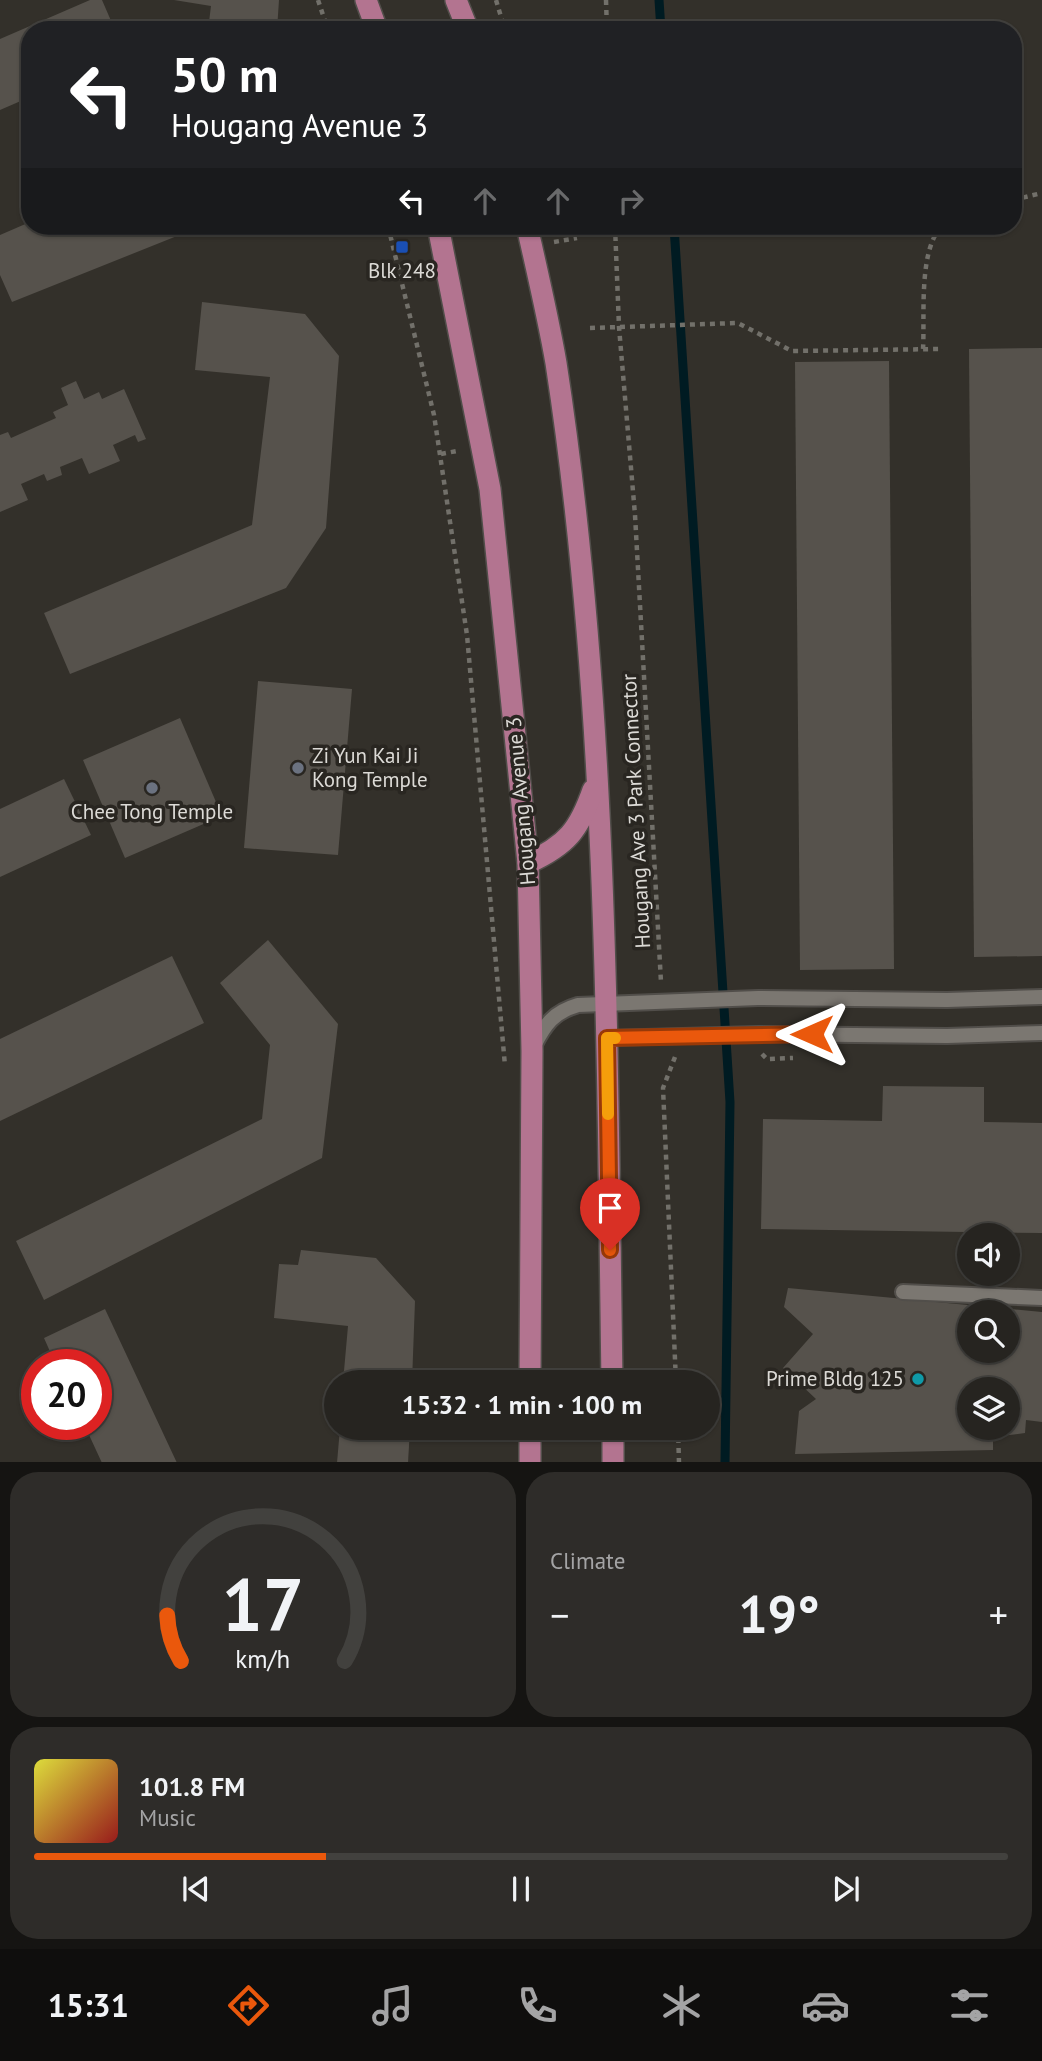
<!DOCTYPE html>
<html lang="en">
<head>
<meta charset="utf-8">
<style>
  body { margin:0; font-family:"PT Sans",sans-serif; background:#2e2c29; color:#f1f3f6; height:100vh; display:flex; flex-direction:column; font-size:26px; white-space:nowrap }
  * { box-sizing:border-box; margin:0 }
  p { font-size:23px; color:#a4a4a5 }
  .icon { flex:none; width:38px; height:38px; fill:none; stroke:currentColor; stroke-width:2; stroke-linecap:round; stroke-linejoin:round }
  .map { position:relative; height:1462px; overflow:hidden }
  .side { display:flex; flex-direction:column; gap:10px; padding:10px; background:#151412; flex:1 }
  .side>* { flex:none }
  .guide { position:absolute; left:21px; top:21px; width:1001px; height:214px; border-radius:28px; box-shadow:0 2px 5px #0004,0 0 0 2px #42413e; background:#202124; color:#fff; overflow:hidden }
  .fabs { position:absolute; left:957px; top:1223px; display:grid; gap:14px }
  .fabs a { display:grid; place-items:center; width:63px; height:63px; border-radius:50%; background:#262420; box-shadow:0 2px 5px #0004,0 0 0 2px #42413e; font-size:35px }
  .speed { position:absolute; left:21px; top:1349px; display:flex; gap:14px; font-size:35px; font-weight:700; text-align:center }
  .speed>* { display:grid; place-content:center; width:91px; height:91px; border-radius:50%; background:#262420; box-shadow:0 2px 5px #0004,0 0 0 2px #42413e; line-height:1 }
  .speed .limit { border:10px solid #d22; background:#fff; color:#111 }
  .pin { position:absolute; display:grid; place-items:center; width:60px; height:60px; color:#fff; margin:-72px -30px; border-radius:50% 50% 50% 0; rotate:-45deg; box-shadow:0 0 7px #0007 }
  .pin .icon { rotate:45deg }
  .me { position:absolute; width:77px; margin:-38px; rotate:270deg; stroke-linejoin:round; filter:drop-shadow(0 0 5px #0008) }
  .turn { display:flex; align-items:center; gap:24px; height:147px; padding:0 35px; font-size:32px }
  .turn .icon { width:91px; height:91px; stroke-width:2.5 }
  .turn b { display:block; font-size:49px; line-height:60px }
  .lanes { display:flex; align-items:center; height:66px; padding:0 35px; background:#0003; justify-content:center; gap:35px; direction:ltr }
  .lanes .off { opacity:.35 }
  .big { font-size:52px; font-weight:700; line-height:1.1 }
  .side .card { flex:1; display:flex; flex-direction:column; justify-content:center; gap:10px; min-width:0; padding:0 24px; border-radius:28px; background:#2e2c29 }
  .side .dial { align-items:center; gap:0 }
  .dial svg { height:182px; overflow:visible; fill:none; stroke:#42413e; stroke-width:7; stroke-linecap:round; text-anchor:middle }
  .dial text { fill:#f1f3f6; stroke:none }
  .song { display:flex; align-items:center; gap:21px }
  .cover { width:84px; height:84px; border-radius:10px; background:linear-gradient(135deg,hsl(60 70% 55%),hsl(0 70% 35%)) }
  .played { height:7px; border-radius:4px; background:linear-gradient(90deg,#ea580c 30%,#42413e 30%) }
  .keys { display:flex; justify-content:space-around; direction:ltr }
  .heat { display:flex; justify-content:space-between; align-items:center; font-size:38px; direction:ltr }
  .side .tiles { flex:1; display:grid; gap:10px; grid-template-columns:1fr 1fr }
  .card:last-child { grid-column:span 2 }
  .trip { position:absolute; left:324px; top:1370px; width:396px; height:70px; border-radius:35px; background:#262420; box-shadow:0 2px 5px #0004,0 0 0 2px #42413e; font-weight:700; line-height:70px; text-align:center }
  .dock { display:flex; height:112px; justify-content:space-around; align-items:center; background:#0f0e0d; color:#a4a4a5 }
  .dock .icon { width:49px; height:49px }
  .dock .on { color:#ea580c }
  .dock b { font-size:32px; color:#f1f3f6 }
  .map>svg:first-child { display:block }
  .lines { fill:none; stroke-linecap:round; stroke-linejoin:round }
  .stream { stroke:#001b22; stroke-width:9 }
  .building { fill:#56524c; fill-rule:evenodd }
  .service-casing { stroke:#514e4a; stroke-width:18 }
  .trunk-casing { stroke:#514e4a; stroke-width:24 }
  .path { stroke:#72706a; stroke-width:4.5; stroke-dasharray:5 5; stroke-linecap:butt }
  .service { stroke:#7b7771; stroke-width:14 }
  .trunk { stroke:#b37490; stroke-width:21 }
  .route-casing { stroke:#983908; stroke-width:18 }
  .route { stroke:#ea580c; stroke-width:12 }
  .slow { stroke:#f59e0b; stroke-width:12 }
  .transit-dot { fill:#1a4fb4; stroke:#292621; stroke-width:2.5 }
  .worship-dot { fill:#6b7280; stroke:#292621; stroke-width:2.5 }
  .culture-dot { fill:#0f9aa8; stroke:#292621; stroke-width:2.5 }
  .labels { text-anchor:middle; stroke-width:7; stroke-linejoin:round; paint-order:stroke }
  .poi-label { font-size:21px; fill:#dcdad6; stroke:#292621 }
  .street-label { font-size:21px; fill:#dcdad6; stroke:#292621 }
</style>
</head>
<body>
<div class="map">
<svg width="1042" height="1463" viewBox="0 0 1042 1463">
  <rect width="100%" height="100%" fill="#33302a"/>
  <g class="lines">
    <g class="stream">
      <path d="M659,0l2,30"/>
      <path d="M674,226l56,876 -5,361"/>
    </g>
  </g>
  <g class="building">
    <path d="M90,0h12l13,30h-85v67l-30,13v-71z"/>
    <path d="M174,0h105l-2,30h-69l3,-24z"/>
    <path d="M30,222v4h172l-190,76 -12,-27v-40z"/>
    <path d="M202,302l103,12 34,42 -13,172 -40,60 -216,86 -26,-61 208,-88 18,-148 -75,-7z"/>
    <path d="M1042,348v608l-68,1 -5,-608z"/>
    <path d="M889,361l5,608 -94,1 -5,-608z"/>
    <path d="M76,381l8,18 15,-7 3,7 22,-10 22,50 -8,3 -3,-7 -22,10 7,16 -31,13 -7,-16 -22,9 2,8 -15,6 -3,-7 -23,10 7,16 -28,12v-77l8,-3 3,6 45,-20 -3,-6 15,-7 -7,-17z"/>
    <path d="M258,681l94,8 -14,166 -94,-7z"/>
    <path d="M180,718l42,98 -97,42 -42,-98z"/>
    <path d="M64,779l27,56 -91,42v-68z"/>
    <path d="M268,940l70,84 -16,134 -278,142 -28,-59 246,-122 8,-74 -50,-62z"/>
    <path d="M172,956l32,67 -204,98v-82z"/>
    <path d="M883,1086l101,1v35l58,1v110l-281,-4 2,-110 119,2z"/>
    <path d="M301,1250l75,8 39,43 -3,81h-69l5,-56 -74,-8 5,-54 19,1z"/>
    <path d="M788,1288l254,24v110l-16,-2 -1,13 -32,4v13l-198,4 4,-43 17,-12 -33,-31 30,-34 -29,-27zM970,1312h38v39h-38zM970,1390h38v38h-38z"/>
    <path d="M105,1309l72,154h-75l-18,-39h12v-59h-40l-12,-27z"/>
    <path d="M340,1428h70l-2,35h-71z"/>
  </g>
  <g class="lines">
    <defs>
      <g id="service">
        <path d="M607,1038l151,-4 189,2 95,-3"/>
        <path d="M534,1046c11,-22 20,-34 44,-41l180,-7 189,2 95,-3"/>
        <path d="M903,1292l139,6"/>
      </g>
      <g id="trunk">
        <path d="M366,0l11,30"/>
        <path d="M456,0l12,30"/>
        <path d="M438,226l52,263 38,374 4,188 -2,331"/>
        <path d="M527,226c10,45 21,91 29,137 52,337 51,680 56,1019"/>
        <path d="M528,863c39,-18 51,-33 65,-73"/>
        <path d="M613,1428v35"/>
        <path d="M530,1463v-35"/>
      </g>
    </defs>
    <use href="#service" class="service-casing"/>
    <use href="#trunk" class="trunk-casing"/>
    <g class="path">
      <path d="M318,0l10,30"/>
      <path d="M496,0l9,30"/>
      <path d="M606,0l1,30"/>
      <path d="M1013,200l29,-7"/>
      <path d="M388,226l46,189 33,220 38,431"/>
      <path d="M615,226l4,101 16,188 26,467"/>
      <path d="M554,242l23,-4"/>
      <path d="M590,328l148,-5 54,28 150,-2"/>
      <path d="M923,349c2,-33 -5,-99 19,-123"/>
      <path d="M441,454l16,-3"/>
      <path d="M762,1054l5,5 26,-1"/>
      <path d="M675,1057l-12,31 13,294"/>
      <path d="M678,1428l1,35"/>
    </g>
    <use href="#service" class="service"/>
    <use href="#trunk" class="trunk"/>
  </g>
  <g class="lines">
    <defs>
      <path id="route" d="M610,1250l-3,-212 205,-4"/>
    </defs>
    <use href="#route" class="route-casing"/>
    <use href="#route" class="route"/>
    <path class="slow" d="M608,1114l-1,-76h8"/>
  </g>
  <rect class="transit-dot" x="395" y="240" width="14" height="14" rx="3.5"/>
  <g class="worship-dot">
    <circle cx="298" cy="768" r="7"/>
    <circle cx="152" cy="788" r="7"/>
  </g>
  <circle class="culture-dot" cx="918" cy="1379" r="7"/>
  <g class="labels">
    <g class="poi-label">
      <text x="402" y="278">Blk 248</text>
      <text x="312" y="763" text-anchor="start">Zi Yun Kai Ji<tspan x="312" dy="24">Kong Temple</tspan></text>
      <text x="152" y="819">Chee Tong Temple</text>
      <text x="904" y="1386" text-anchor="end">Prime Bldg 125</text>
    </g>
    <g class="street-label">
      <text transform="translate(521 801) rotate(-95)" y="7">Hougang Avenue 3</text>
      <text transform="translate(636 811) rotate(-93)" y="7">Hougang Ave 3 Park Connector</text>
    </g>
  </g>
</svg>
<div class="fabs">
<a><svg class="icon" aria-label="sound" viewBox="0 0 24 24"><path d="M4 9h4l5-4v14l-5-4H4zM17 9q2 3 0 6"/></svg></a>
<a><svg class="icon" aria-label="search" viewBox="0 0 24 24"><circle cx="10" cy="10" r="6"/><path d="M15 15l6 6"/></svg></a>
<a><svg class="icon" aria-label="layers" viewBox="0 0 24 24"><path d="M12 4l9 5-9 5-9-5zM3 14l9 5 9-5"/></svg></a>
</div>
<div class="speed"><div class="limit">20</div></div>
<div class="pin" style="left:610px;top:1250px;background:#d93025"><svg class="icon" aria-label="arrive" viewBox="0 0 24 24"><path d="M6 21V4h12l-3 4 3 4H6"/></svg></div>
<svg class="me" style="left:812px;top:1034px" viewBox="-20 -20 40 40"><path d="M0-17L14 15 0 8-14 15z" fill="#ea580c" stroke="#fff" stroke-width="4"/></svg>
<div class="trip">15:32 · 1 min · 100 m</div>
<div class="guide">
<div class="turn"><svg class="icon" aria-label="left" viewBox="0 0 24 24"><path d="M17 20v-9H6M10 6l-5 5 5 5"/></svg><div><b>50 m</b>Hougang Avenue 3</div></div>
<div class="lanes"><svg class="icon" aria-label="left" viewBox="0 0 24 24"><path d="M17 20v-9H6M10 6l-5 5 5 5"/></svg><svg class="icon off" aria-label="ahead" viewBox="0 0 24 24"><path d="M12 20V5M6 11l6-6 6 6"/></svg><svg class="icon off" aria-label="ahead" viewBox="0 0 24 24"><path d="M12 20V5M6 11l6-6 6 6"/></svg><svg class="icon off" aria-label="right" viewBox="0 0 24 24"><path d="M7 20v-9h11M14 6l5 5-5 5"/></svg></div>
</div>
</div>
<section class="side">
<div class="tiles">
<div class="card dial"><svg viewBox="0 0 100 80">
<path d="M14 69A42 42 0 1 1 86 69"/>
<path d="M14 69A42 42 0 0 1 8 49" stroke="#ea580c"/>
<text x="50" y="56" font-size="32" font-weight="700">17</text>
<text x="50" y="72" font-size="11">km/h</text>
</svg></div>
<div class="card"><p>Climate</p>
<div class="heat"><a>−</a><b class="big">19°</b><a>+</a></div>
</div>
<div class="card">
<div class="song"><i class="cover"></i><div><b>101.8 FM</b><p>Music</p></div></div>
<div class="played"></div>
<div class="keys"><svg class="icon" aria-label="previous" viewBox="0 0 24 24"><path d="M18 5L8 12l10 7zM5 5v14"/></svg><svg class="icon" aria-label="pause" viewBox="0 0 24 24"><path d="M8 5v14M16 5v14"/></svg><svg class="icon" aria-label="next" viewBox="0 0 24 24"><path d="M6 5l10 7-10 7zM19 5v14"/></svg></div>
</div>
</div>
</section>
<nav class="dock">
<b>15:31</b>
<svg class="icon on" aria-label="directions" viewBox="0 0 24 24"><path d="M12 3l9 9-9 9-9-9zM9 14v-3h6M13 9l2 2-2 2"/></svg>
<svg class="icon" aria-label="music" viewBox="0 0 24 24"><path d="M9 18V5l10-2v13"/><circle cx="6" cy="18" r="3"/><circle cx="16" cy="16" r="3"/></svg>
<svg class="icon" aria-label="phone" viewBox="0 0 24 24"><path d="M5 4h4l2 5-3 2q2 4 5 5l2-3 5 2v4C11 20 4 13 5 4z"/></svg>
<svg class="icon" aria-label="climate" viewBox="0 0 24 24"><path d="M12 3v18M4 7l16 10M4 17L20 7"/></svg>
<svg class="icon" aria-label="car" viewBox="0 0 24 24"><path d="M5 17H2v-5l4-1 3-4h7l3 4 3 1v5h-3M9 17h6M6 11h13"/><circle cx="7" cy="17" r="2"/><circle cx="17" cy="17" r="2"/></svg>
<svg class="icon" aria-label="filters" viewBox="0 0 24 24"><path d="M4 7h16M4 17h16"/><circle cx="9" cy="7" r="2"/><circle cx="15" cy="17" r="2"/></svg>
</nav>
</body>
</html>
